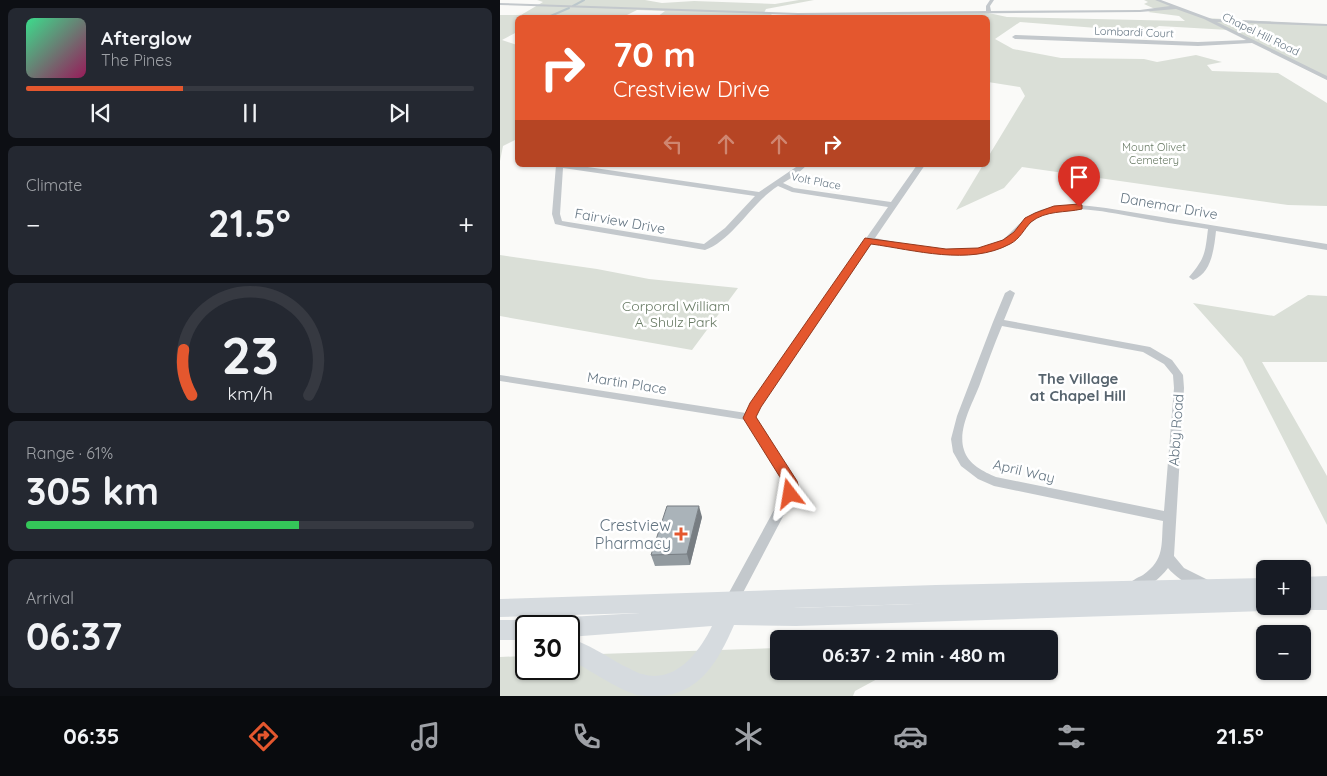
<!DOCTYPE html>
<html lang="en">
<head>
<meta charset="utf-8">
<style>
  body { margin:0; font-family:Quicksand,sans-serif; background:#242831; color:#f1f3f6; height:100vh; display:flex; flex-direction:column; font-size:19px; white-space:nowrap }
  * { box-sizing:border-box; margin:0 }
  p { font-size:16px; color:#9ea1a6 }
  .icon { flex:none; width:28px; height:28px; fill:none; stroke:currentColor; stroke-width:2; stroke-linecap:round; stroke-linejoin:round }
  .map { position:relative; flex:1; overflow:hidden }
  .sheet { display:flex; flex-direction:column; gap:8px; padding:8px; background:#0d0f14; width:500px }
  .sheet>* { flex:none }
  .hud { position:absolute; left:15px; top:15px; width:475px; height:152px; border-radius:8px; box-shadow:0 1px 4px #0004; background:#e4572e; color:#fff; overflow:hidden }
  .tools { position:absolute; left:756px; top:560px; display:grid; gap:10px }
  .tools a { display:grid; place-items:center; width:55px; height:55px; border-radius:8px; background:#171b24; box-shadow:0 1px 4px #0004; font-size:25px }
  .speed { position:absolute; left:15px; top:615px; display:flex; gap:10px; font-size:25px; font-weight:700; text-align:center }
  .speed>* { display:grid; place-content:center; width:65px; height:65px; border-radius:50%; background:#171b24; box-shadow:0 1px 4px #0004; line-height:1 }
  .speed .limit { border:2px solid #111; border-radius:8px; background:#fff; color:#111 }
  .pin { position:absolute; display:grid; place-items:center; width:42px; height:42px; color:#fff; margin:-51px -21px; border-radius:50% 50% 50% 0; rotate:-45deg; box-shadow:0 0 5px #0007 }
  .pin .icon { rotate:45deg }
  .me { position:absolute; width:55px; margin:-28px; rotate:346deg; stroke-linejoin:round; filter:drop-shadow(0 0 4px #0008) }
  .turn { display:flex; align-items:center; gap:18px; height:105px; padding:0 15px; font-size:22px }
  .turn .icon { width:65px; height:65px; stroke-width:2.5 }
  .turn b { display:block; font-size:35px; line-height:42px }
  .lanes { display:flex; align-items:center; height:48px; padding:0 15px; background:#0003; justify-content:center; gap:25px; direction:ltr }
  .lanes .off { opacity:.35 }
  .big { font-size:38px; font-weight:700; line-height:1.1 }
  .sheet .card { flex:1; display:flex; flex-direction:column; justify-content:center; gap:8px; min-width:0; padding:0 18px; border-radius:8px; background:#242831 }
  .sheet .dial { align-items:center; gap:0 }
  .dial svg { height:130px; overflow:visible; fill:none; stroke:#363941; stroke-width:7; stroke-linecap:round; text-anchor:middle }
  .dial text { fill:#f1f3f6; stroke:none }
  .song { display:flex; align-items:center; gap:15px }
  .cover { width:60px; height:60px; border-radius:8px; background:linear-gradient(135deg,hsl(150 70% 55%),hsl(330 70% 35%)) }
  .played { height:5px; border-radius:2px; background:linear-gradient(90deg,#e4572e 35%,#363941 35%) }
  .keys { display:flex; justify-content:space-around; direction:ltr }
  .heat { display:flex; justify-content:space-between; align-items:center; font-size:28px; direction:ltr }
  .charge { height:8px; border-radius:4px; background:linear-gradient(90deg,#34c759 61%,#363941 0) }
  .trip { position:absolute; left:270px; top:630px; width:288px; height:50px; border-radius:8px; background:#171b24; box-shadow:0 1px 4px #0004; font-weight:700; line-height:50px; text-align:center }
  .menu { display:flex; height:80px; justify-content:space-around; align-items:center; background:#090b0e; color:#9ea1a6 }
  .menu .icon { width:35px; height:35px }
  .menu .current { color:#e4572e }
  .menu b { font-size:22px; color:#f1f3f6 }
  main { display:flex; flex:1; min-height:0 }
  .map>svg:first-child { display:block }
  .green { fill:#dadfd7 }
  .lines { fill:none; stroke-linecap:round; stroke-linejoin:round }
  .stream { stroke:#bbc7cb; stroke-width:2 }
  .minor { fill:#c3c8cc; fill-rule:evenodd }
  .highway { fill:#d6dbdf; fill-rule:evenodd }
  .wall { fill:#929a9f }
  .shaded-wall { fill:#777d82 }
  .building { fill:#aab3b9; stroke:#777d82 }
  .route { fill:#e4572e; stroke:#94391e }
  .poi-dot { fill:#e4572e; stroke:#fff; stroke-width:2 }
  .labels { text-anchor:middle; stroke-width:5; stroke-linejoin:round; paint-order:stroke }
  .far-street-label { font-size:11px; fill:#657683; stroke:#fff }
  .far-park-label { font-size:11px; fill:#687a64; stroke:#fff }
  .street-label { font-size:14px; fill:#657683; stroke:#fff }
  .park-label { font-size:14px; fill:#687a64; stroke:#fff }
  .neighbourhood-label { font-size:15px; font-weight:bold; fill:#57646e; stroke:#fff }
  .near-poi-label { font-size:16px; fill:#657683; stroke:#fff; text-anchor:end }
</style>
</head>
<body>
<main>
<section class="sheet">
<div class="card">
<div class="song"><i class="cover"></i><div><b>Afterglow</b><p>The Pines</p></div></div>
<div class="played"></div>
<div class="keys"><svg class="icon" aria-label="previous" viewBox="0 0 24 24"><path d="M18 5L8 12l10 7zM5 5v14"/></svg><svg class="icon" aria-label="pause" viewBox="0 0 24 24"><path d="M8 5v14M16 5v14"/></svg><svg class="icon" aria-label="next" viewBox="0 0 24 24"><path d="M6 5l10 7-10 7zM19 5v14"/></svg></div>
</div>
<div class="card"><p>Climate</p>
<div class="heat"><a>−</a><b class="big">21.5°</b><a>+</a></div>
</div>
<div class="card dial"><svg viewBox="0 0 100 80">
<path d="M14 69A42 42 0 1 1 86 69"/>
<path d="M14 69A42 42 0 0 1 9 41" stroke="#e4572e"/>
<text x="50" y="56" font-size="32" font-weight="700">23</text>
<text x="50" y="72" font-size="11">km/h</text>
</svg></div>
<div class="card"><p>Range · 61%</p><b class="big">305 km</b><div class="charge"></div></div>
<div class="card"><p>Arrival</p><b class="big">06:37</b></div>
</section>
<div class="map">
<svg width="827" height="696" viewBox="0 0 827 696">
  <rect width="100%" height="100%" fill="#fafaf8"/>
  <g class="green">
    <path d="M37,0h108l17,3 32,-2 81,3 24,-4h15l-48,9 -2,4h9l-4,4 -65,-2 1,2h-48l8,-6 -28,-1 -14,7 -105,1 -1,14 -15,8 15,5v94l-14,7 -3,15v-146h21l22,-13z"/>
    <path d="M644,0h14l47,18 122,7v55l-98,-50 -70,-4 -11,6 -128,-10 -25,17 18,10 48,9 83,1 13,3 39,-7 26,7 -15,3 5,6 66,2 49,30v103l-39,-1 -266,-38 -18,21 -48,22 27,-45h5v-8l37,-61 -5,-9 -32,-5v-64h-180l2,-4 174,-2 23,5 178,4 -6,-5 -31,-4 7,-3 -11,-5 4,-2z"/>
    <path d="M0,255l97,14 52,10 89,9 -46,62 -192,-34z"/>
    <path d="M808,295l19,1v66h-65l65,114v49l-85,-167 -49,-55 81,13z"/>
    <path d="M279,648v23h113l-37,20 -2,5h-353v-39l26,-1v13h43v-14z"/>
  </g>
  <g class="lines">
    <g class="stream">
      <path d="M73,6l11,-6"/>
      <path d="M46,18l23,-10"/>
    </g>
    <g class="minor">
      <path d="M490,0h4l-4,6 1,5 149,-1 30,-4 -15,-6h6l51,19 115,5v2l-110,-4 110,54v4l-75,-37 -54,3 -183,-7 -3,-2 3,-2 183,7 48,-2 -42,-21 -28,-10 -36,3 -342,3 -298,-10v-2l298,10 188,-2v-5z"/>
      <path d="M56,165h18l185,27 40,-27h8l-11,10 -13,8 11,5 97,14 26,-37h8l-50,73c37,7 80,19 117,7 15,-5 21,-17 33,-26 22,-18 54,-15 81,-11l221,36v6l-111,-19c-2,17 -4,42 -23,49l-4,-3c16,-19 16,-23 19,-48 -26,-4 -53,-8 -79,-13 -24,-4 -50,-10 -75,-5 -25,5 -27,21 -45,33 -35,22 -99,5 -137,-1l-112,164 -4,10 38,61 4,10 -61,116 -5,2 -5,-2 -2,-4 61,-112 -2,-6 -38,-62 -246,-39v-6l246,38 5,-10 137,-196 -96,-15 -14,-6c-26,16 -45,54 -73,64l-136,-23 -14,-3 -3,-10zM63,168l192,28 -30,32 -21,16 -142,-23 -2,-7z"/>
      <path d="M510,290l5,3 -11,27 146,27 22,13 11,15 1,13 -10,168 10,12 24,12 2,4 -2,4c-12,4 -33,-11 -40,-20 -8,11 -21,20 -34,25l-5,-2 -2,-4c3,-6 10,-9 16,-12 22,-16 18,-30 20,-54l-169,-35 -16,-7 -17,-13 -8,-14 -2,-13 6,-23 36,-94 12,-29zM502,326l141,26 21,12 9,11 1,13 -10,123 -168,-34c-12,-5 -28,-13 -32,-27 -7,-21 9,-47 16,-66 7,-20 14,-39 22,-58z"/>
    </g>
    <g class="highway">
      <path d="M827,576v34h-25l-7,-3 7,-1v-29z"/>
      <path d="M765,578v28h8l-8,5 -469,15 -62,-1c-15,35 -35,71 -78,71 -6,0 -13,0 -19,-1 -22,-7 -47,-25 -68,-36v-21c19,6 37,18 55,28 6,2 12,7 18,8 33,10 57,-21 70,-48l-143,11v-11h-10l2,-6 8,-3 71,-4 -140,4v-18l436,-14zM474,602l-178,6h-3z"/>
      <path d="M0,620h26l8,3 1,3h-9v14h-26z"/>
    </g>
  </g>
  <path class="wall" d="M202,517l-12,48 -35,1 -4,-11z"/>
  <path class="shaded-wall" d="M199,506l3,11 -12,48 -3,-11z"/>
  <path class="building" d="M167,506h32l-12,48 -36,1z"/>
  <path class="route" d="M579,204l3,1v4c-17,4 -36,1 -51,13 -7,7 -11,17 -21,22 -41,22 -95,6 -139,0l-110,163 -5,10 41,64 2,7 -4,10 -5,1 -5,-1 -2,-4 2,-6 -2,-6 -40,-64 7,-15 115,-165 81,11 32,-1 25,-8 11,-8 11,-14 10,-5 19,-7z"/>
  <path class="poi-dot" d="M178.5 526.5h5v5h5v5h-5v5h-5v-5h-5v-5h5z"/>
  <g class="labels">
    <g class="far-street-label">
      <text transform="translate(634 32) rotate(2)" y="4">Lombardi Court</text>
      <text transform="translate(761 34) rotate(26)" y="4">Chapel Hill Road</text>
      <text transform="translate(316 181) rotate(11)" y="4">Volt Place</text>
    </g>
    <g class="far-park-label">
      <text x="654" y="151">Mount Olivet<tspan x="654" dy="13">Cemetery</tspan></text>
    </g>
    <g class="street-label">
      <text transform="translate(669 206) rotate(10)" y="5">Danemar Drive</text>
      <text transform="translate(120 221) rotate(10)" y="5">Fairview Drive</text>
      <text transform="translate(127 383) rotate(9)" y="5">Martin Place</text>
      <text transform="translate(676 430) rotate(-86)" y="5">Abby Road</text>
      <text transform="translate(524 471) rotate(13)" y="5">April Way</text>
    </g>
    <g class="park-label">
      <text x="176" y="311">Corporal William<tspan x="176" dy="16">A. Shulz Park</tspan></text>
    </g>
    <g class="neighbourhood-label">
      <text x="578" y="384">The Village<tspan x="578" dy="17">at Chapel Hill</tspan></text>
    </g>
    <g class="near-poi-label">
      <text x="171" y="531">Crestview<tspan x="171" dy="18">Pharmacy</tspan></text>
    </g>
  </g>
</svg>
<div class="tools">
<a>+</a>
<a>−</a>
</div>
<div class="speed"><div class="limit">30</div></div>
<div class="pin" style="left:579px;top:207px;background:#d93025"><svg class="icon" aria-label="arrive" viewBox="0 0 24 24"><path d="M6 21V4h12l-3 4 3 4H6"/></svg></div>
<svg class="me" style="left:290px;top:494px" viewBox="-20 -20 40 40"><path d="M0-17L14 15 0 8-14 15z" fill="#e4572e" stroke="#fff" stroke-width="4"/></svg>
<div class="trip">06:37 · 2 min · 480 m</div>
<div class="hud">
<div class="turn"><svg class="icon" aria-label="right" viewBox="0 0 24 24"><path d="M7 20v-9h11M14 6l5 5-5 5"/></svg><div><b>70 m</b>Crestview Drive</div></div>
<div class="lanes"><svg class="icon off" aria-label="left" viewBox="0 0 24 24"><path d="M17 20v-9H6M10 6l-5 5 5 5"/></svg><svg class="icon off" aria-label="ahead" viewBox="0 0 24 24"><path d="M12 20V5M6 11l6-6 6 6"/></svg><svg class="icon off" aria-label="ahead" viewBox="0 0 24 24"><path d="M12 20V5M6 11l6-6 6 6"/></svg><svg class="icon" aria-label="right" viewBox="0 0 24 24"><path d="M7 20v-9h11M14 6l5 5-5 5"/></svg></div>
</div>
</div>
</main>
<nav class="menu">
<b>06:35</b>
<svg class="icon current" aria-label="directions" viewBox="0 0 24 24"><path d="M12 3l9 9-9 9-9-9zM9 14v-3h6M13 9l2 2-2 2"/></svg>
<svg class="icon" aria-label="music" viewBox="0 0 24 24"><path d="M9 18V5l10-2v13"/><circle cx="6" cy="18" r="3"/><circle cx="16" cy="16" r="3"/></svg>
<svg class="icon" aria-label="phone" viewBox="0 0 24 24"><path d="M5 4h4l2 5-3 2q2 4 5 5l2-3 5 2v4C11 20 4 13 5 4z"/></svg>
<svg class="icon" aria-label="climate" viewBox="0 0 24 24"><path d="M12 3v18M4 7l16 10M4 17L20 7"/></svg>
<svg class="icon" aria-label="car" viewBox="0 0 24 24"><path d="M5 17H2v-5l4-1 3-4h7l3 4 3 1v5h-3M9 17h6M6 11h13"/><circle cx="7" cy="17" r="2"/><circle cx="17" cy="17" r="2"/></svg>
<svg class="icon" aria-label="filters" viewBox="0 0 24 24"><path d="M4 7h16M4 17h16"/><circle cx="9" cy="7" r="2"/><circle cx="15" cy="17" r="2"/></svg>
<b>21.5°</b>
</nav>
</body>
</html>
